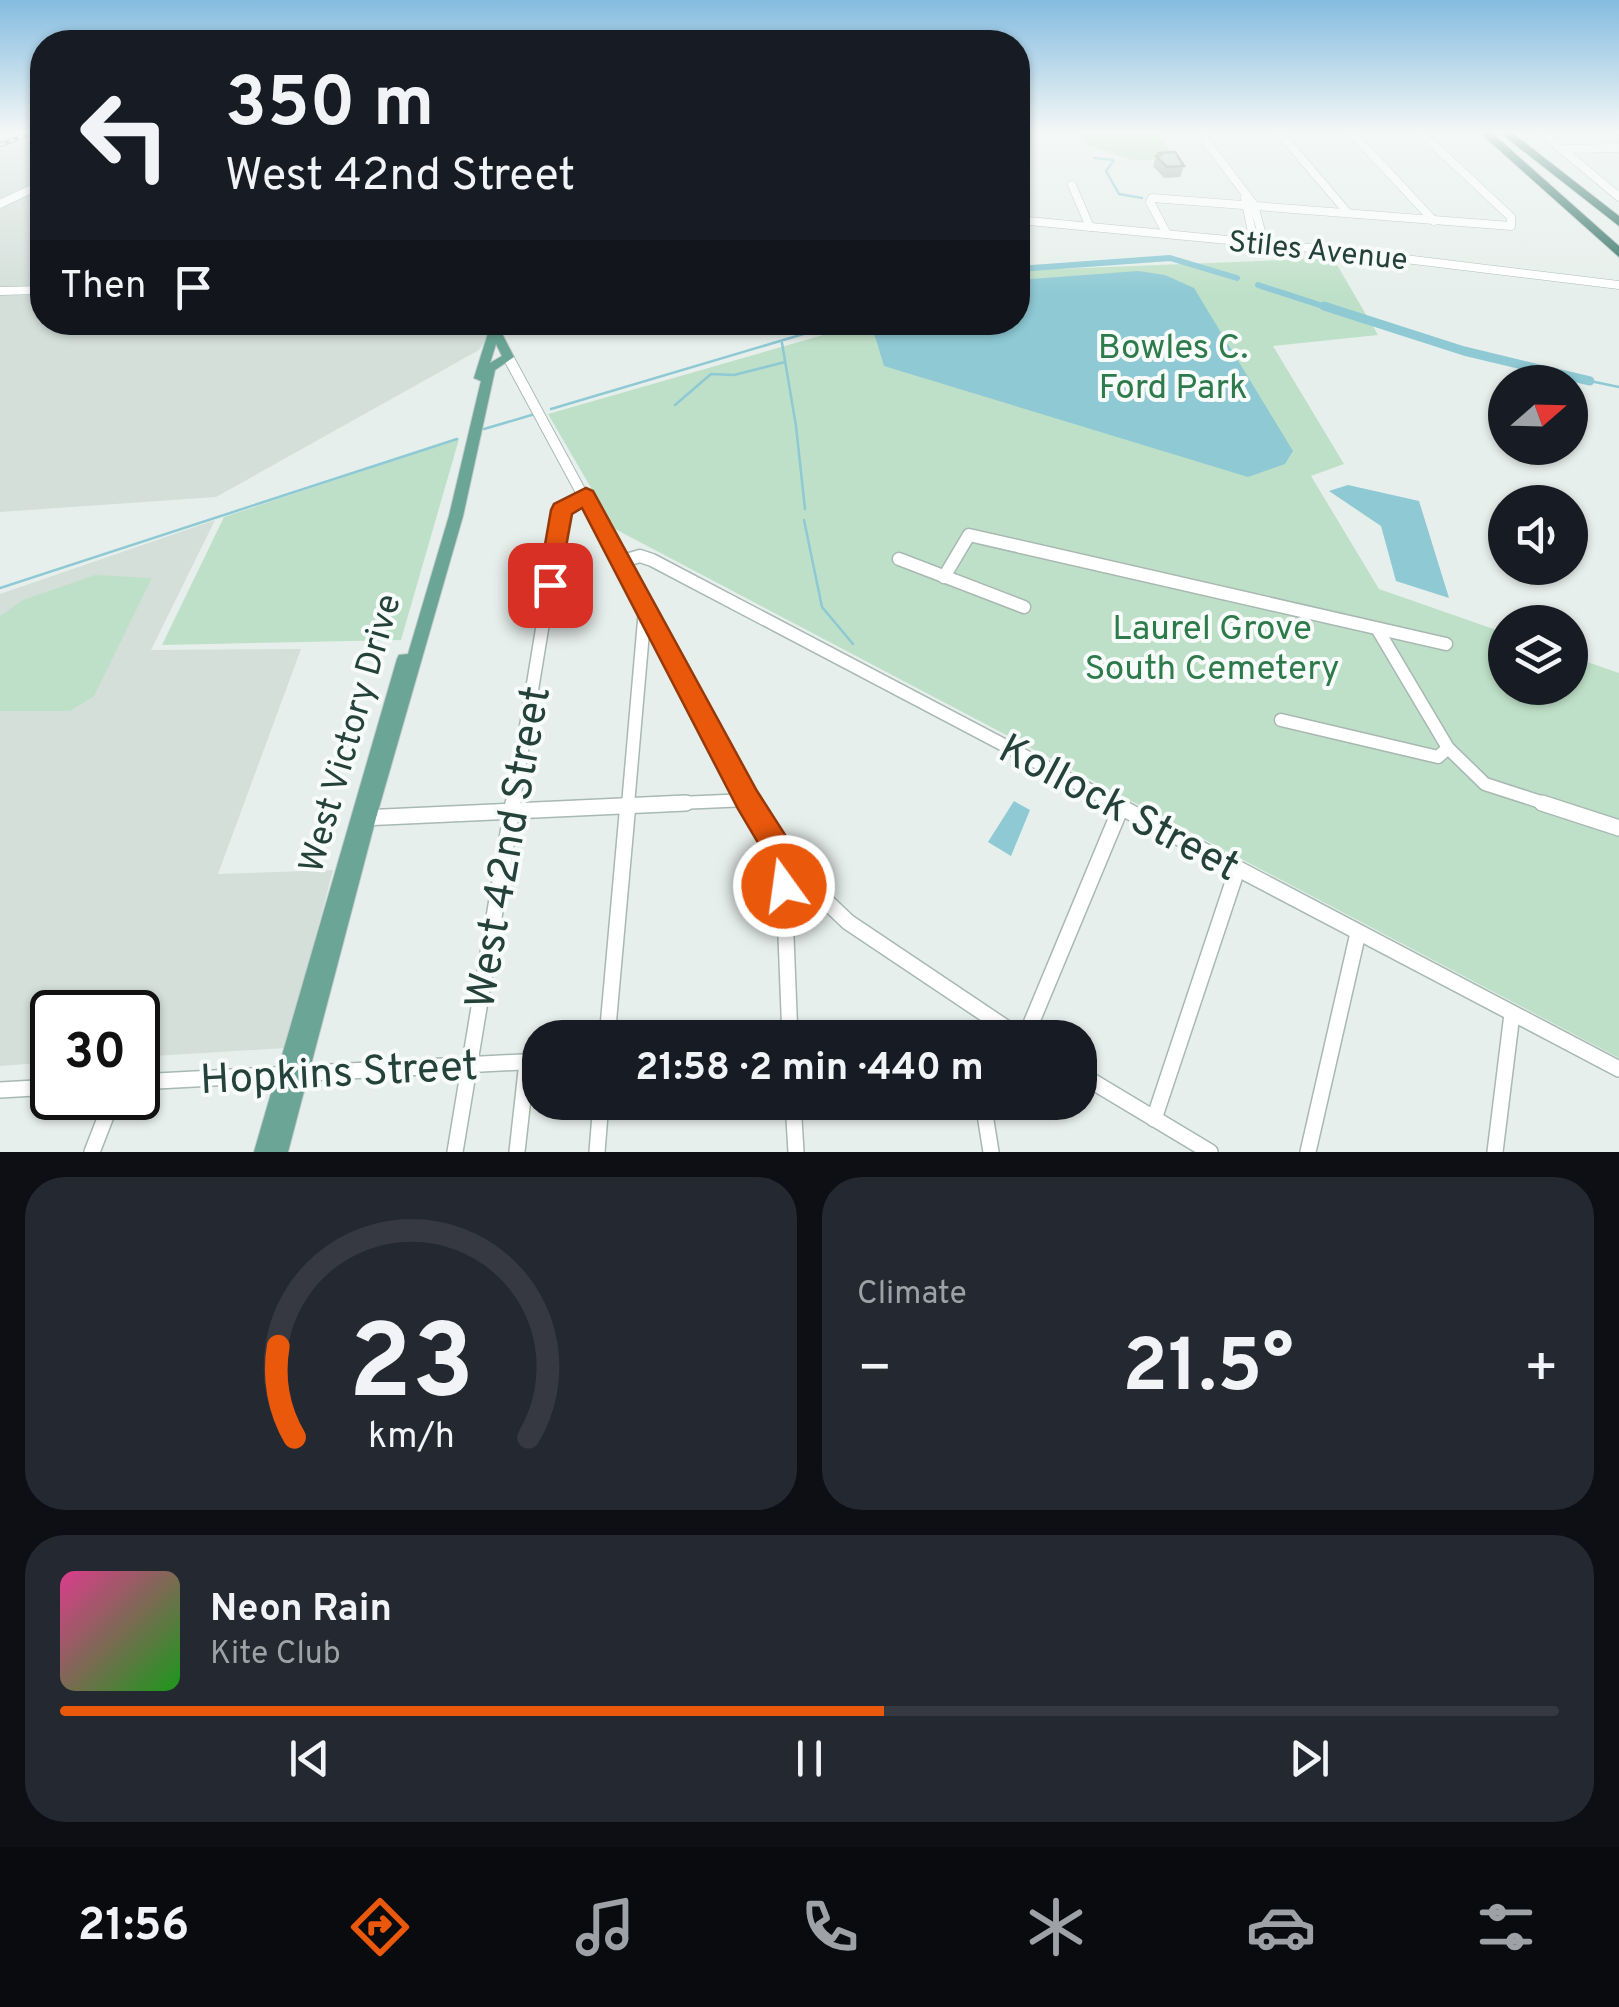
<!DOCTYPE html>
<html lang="en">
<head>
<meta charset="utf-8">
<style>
  body { margin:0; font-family:Overpass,sans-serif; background:#242831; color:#f1f3f6; height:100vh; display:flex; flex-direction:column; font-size:38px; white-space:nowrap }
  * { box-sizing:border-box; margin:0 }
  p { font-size:32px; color:#9ea1a6 }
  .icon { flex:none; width:55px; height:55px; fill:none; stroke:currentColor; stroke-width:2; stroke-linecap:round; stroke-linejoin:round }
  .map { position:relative; height:1152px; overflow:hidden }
  .sheet { display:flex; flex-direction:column; gap:25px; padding:25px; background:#0d0f14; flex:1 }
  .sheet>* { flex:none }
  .top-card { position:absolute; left:30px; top:30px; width:1000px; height:305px; border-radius:40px; box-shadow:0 2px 8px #0004; background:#171b24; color:#f1f3f6; overflow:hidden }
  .needle { width:65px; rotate:70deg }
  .fabs { position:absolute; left:1488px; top:365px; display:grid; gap:20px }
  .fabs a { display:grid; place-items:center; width:100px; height:100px; border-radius:50%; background:#171b24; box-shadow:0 2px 8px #0004; font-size:50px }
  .speed { position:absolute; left:30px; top:990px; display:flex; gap:20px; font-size:50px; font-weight:700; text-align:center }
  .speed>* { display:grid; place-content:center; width:130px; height:130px; border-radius:50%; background:#171b24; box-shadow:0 2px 8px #0004; line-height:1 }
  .speed .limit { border:5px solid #111; border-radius:15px; background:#fff; color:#111 }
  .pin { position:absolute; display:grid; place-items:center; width:85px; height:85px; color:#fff; margin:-42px; border-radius:20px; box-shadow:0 5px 15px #0006 }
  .me { position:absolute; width:110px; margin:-55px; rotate:346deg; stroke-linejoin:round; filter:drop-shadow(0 0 8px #0008) }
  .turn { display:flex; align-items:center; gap:35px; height:210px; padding:0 30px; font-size:45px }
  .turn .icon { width:130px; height:130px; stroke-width:2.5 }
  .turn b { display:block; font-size:70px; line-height:85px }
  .then { display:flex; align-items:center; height:95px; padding:0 30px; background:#0003; gap:20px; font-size:38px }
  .big { font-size:75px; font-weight:700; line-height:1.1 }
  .sheet .card { flex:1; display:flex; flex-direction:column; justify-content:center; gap:15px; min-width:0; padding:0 35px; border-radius:40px; background:#242831 }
  .sheet .dial { align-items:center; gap:0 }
  .dial svg { height:260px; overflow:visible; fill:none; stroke:#363941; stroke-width:7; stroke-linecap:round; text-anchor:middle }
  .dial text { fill:#f1f3f6; stroke:none }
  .song { display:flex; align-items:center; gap:30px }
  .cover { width:120px; height:120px; border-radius:15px; background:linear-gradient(135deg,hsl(330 70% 55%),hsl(120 70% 35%)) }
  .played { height:10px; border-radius:5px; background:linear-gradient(90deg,#ea580c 55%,#363941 55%) }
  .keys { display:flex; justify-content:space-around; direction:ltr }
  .heat { display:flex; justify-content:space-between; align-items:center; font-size:55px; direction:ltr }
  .sheet .tiles { flex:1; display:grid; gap:25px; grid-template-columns:1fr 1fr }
  .card:last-child { grid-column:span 2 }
  .trip { position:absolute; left:522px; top:1020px; width:575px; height:100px; border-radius:40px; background:#171b24; box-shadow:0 2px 8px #0004; font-weight:700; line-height:100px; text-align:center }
  .tab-bar { display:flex; height:160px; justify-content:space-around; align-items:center; background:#090b0e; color:#9ea1a6 }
  .tab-bar .icon { width:70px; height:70px }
  .tab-bar .selected { color:#ea580c }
  .tab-bar b { font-size:45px; color:#f1f3f6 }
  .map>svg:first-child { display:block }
  .built { fill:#d4dfda }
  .green { fill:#bfe0c8 }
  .water { fill:#8ec9d4 }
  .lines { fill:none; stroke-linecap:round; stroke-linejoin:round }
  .stream { stroke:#8ec9d4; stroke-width:2.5 }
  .canal-far1 { stroke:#8ec9d4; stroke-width:6 }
  .canal { stroke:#8ec9d4; stroke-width:9 }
  .minor-far3-casing { stroke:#a8b8b2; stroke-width:9 }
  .minor-far2-casing { stroke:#a8b8b2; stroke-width:12 }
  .minor-far1-casing { stroke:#a8b8b2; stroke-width:15 }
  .minor-casing { stroke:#a8b8b2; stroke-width:18 }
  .major-casing { stroke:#c2cac8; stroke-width:2 }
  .highway-casing { stroke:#c2cac8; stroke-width:2 }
  .minor-far3 { stroke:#fff; stroke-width:8 }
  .minor-far2 { stroke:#fff; stroke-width:10 }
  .minor-far1 { stroke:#fff; stroke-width:12 }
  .minor { stroke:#fff; stroke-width:15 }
  .major { fill:#6aa596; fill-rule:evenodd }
  .highway { fill:#2f6f62; fill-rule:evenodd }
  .rail-casing { stroke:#5f7d75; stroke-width:5 }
  .rail { stroke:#f7fbf9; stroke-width:2.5; stroke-dasharray:5; stroke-linecap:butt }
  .wall { fill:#a1aea9 }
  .building { fill:#bbcac4; stroke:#838d89; stroke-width:2.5 }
  .route { fill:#ea580c; stroke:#983908; stroke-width:2.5 }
  .labels { text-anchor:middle; stroke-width:8; stroke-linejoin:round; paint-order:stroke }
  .far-street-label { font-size:30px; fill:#24423a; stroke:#f7fbf9 }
  .park-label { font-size:35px; fill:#2d7a4b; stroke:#f7fbf9 }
  .street-label { font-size:35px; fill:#24423a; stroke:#f7fbf9 }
  .near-street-label { font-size:42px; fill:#24423a; stroke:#f7fbf9 }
</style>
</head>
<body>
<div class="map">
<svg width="1619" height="1152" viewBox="0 0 1619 1152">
  <rect width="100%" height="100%" fill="#e6efeb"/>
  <g class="built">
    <path d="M42,133v189l456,1 -19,27 -263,147 -216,15v-363z"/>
    <path d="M215,520l-64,130 150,-1 -83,225 115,-4 -46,178 -149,9v-45h-86v50l-52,4v-472z"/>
  </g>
  <g class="green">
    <path d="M1081,132h74l22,28h-46l-47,-17z"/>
    <path d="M1333,258l45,77 -105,11 71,118 -33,12 68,113 126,44v55h65v-32l49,17v385l-1004,-529 -67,-115 303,-87v-4l167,-1v-49l14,-3z"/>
    <path d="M459,439l-58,201 -239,5 62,-128z"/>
    <path d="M95,575l57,3 -58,118 -24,15h-70v-95l23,-16z"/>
  </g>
  <g class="water">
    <path d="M1138,271l27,4 29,13 99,163 -8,13 -37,13 -364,-111 -13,-43 147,-1v-42z"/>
    <path d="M1348,485l71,16 30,97 -53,-17 -15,-55 -52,-35z"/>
    <path d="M1014,801l16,9 -19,46 -23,-14z"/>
  </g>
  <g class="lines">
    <g class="stream">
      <path d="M1094,158l20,2 -8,11 13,23 23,4"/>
      <path d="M782,343l14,83 9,83"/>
      <path d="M1590,381l29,6"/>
      <path d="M675,405l36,-31 23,1 51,-13"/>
      <path d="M551,409l293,-87"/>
      <path d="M484,429l51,-15"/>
      <path d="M804,520l18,87 31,37"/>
      <path d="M0,588l457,-149"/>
    </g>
    <g class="canal-far1">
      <path d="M1018,269l152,-11 67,20"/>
      <path d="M1258,285l74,24"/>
    </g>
    <path class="canal" d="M1324,306l140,45 126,30"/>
    <defs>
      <g id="minor-far3">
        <path d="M1199,132l55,73 10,38"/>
        <path d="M1279,132l69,81"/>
        <path d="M1351,132l83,89"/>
        <path d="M1541,132l78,65"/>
        <path d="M1561,149l58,-1"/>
        <path d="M1072,185l18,42"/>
        <path d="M1245,198l9,44"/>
        <path d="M0,204l42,-20"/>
        <path d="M1018,220l313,30 288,35"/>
        <path d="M1167,234l-17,-32 2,-4 359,28v-9l-91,-85"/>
        <path d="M0,291l42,-1"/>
      </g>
      <g id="minor-far2">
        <path d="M508,357l93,172"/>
        <path d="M559,529l3,-20 24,-13"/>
      </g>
      <g id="minor-far1">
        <path d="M600,526l151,279"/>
        <path d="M899,559l125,48"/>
        <path d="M619,562l21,-6 12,4 466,245"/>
        <path d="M944,577l25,-42 477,109"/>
        <path d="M1378,630l70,118 37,36 65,21"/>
        <path d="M1281,720l157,37 10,-9"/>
        <path d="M513,805l46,-279"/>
        <path d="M628,805l17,-196"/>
        <path d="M633,805l115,-5"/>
      </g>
      <g id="minor">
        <path d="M750,803l38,62 60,57 173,116"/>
        <path d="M1113,803l506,266"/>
        <path d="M1542,803l77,25"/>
        <path d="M362,818l324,-15"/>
        <path d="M788,865l-4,21 6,152"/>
        <path d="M607,1038l21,-235"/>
        <path d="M898,1038l75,-3"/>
        <path d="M1025,1038l97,-233"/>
        <path d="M1080,1074l130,78"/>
        <path d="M138,1082l402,-21"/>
        <path d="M0,1090l52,-3"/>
        <path d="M793,1102l3,50"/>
        <path d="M983,1102l8,50"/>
        <path d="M1154,1119l83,-249"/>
        <path d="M92,1152l21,-54"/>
        <path d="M455,1152l58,-349"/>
        <path d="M517,1152l10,-90"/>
        <path d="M597,1152l4,-50"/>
        <path d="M1308,1152l50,-219"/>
        <path d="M1495,1152l17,-138"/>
      </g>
      <path id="major" d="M485,322h11l18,35 -19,13 -32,146 -87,302 -88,334h-34l143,-493 2,-4 9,-1 41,-138 32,-135 -7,-3 15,-48zM496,344l6,12 -12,7z"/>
      <g id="highway">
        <path d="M1479,132h12l128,114v11z"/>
        <path d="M1499,132h12l108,84v10z"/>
      </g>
    </defs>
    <use href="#minor-far3" class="minor-far3-casing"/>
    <use href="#minor-far2" class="minor-far2-casing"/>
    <use href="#minor-far1" class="minor-far1-casing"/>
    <use href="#minor" class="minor-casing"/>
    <use href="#major" class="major-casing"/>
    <use href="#highway" class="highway-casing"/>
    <use href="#minor-far3" class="minor-far3"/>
    <use href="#minor-far2" class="minor-far2"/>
    <use href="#minor-far1" class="minor-far1"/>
    <use href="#minor" class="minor"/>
    <use href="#major" class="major"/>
    <use href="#highway" class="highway"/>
    <defs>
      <path id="rail" d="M0,145l35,-13"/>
    </defs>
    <use href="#rail" class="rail-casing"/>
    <use href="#rail" class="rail"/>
  </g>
  <path class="wall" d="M1159,153l25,13 -4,11 -16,1 -11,-12 3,-10h2z"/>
  <path class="building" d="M1175,152l9,14 -17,1 -11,-11 5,-1 -2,-2z"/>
  <linearGradient id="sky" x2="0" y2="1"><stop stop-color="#84bce0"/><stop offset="0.45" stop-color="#f4f8f6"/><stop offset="1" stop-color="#f4f8f6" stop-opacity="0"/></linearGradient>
  <rect width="1619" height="294" fill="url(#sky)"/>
  <path class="route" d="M586,488l7,3 164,300 41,64 4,11 -8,31 -10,4 -10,-4 -5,-11 4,-18 -35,-59 -156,-301 -10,6 -14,77 -8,3 -12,-9 13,-75 3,-6z"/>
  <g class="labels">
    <g class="far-street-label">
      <text transform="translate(1318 250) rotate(6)" y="10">Stiles Avenue</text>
    </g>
    <g class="park-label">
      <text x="1173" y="358">Bowles C.<tspan x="1173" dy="40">Ford Park</tspan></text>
      <text x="1212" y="639">Laurel Grove<tspan x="1212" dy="40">South Cemetery</tspan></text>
    </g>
    <g class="street-label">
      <text transform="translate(349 733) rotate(-74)" y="12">West Victory Drive</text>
    </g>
    <g class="near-street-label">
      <text transform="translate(1120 806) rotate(28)" y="15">Kollock Street</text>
      <text transform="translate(506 847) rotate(-80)" y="15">West 42nd Street</text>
      <text transform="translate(339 1071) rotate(-3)" y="15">Hopkins Street</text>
    </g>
  </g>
</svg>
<div class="fabs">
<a><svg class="needle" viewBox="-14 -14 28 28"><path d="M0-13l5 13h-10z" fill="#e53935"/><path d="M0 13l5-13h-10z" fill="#9ea1a6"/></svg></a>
<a><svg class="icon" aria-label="sound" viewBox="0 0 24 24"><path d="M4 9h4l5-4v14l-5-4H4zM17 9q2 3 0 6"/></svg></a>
<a><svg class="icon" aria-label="layers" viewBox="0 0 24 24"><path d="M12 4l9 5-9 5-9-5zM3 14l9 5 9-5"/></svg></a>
</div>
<div class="speed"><div class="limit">30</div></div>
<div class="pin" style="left:550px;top:585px;background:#d93025"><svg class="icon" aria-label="arrive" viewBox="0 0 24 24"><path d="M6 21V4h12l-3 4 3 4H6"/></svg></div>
<svg class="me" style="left:784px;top:886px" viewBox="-20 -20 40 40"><circle r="17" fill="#ea580c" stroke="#fff" stroke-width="3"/><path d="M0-11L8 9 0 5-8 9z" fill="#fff"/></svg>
<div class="trip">21:58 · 2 min · 440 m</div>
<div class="top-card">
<div class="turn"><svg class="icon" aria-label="left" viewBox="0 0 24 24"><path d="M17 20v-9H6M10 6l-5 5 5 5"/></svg><div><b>350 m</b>West 42nd Street</div></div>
<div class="then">Then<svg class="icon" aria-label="arrive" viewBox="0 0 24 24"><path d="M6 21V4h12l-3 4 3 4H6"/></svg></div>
</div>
</div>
<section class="sheet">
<div class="tiles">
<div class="card dial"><svg viewBox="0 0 100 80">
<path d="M14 69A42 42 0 1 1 86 69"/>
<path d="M14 69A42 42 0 0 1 9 41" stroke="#ea580c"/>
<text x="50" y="56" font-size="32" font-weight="700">23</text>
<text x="50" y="72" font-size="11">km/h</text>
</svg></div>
<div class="card"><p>Climate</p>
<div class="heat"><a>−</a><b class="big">21.5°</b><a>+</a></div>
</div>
<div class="card">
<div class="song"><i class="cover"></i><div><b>Neon Rain</b><p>Kite Club</p></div></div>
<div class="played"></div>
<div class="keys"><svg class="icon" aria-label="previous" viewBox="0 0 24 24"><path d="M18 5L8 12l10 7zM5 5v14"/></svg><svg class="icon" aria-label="pause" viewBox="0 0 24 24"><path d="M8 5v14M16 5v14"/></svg><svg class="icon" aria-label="next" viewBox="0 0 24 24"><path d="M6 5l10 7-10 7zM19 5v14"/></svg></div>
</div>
</div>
</section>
<nav class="tab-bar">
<b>21:56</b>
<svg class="icon selected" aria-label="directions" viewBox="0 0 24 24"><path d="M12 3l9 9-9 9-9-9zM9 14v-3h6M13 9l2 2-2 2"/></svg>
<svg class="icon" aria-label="music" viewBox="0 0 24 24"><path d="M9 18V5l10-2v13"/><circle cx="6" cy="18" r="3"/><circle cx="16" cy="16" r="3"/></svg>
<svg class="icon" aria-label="phone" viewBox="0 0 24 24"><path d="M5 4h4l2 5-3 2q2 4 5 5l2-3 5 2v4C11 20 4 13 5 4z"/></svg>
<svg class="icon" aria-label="climate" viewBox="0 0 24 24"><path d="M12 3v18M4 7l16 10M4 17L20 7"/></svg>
<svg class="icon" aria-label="car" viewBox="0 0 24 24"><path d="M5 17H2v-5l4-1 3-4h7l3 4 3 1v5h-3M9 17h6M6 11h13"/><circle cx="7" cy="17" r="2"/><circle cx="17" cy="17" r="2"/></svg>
<svg class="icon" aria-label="filters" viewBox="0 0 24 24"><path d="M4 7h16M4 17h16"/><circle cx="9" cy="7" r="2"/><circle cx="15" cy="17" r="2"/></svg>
</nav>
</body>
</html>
